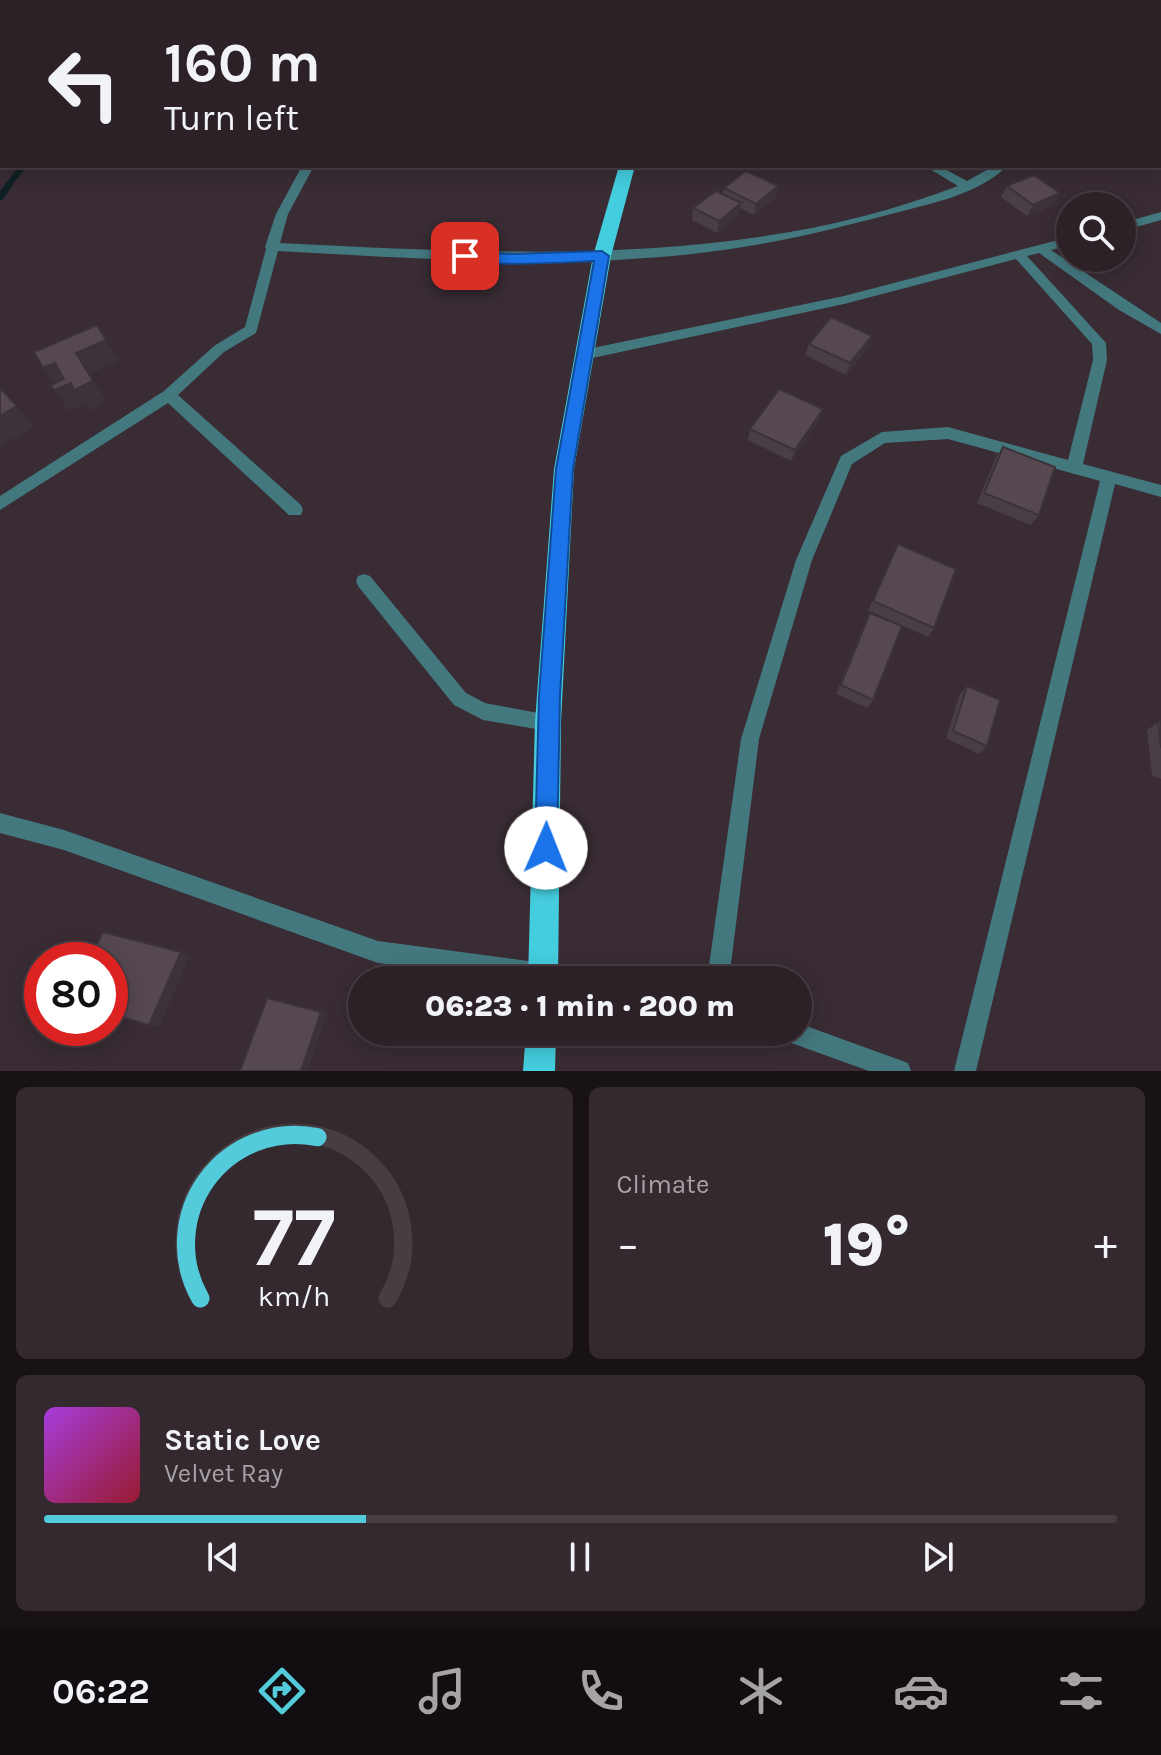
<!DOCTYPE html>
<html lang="en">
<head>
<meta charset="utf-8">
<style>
  body { margin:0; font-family:Karla,sans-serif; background:#33292f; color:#f1f3f6; height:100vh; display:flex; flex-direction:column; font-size:30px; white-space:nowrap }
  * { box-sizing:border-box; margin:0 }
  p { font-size:26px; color:#a6a3a7 }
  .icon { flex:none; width:44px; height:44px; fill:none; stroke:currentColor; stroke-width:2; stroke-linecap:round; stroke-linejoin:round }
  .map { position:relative; height:1071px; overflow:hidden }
  .side { display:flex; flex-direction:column; gap:16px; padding:16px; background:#181215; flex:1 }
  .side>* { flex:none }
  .banner { position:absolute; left:0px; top:0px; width:1162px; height:168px; box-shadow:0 4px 20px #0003,0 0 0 2px #473e44; background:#2b2127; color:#f1f3f6; overflow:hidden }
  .buttons { position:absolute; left:1056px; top:192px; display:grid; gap:16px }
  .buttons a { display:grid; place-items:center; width:80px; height:80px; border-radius:50%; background:#2b2127; box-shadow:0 4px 20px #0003,0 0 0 2px #473e44; font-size:40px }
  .speed { position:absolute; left:24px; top:942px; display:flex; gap:16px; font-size:40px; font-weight:700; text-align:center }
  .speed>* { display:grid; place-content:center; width:104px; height:104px; border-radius:50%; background:#2b2127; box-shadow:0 4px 20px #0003,0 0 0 2px #473e44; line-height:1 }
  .speed .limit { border:12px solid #d22; background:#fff; color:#111 }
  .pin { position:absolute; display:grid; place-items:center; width:68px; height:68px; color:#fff; margin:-34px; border-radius:16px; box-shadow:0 4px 12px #0006 }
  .me { position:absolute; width:88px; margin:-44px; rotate:1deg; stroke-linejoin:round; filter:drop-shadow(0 0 6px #0008) }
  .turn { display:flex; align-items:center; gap:28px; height:168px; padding:0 32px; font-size:36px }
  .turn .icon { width:104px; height:104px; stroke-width:2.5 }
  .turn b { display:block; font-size:56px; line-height:68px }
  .big { font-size:60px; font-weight:800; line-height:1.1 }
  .side .widget { flex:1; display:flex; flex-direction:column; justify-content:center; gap:12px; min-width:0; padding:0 28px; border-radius:12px; background:#33292f }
  .side .dial { align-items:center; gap:0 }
  .dial svg { height:208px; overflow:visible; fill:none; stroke:#473e44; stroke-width:7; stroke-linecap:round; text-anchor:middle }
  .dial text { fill:#f1f3f6; stroke:none }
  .song { display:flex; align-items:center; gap:24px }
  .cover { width:96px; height:96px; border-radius:12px; background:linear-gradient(135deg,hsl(280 70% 55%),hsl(350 70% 35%)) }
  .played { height:8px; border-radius:4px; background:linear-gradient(90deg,#53cbda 30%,#473e44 30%) }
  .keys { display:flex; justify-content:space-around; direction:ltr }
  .heat { display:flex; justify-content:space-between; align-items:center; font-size:44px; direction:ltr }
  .side .tiles { flex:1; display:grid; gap:16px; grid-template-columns:1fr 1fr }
  .widget:last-child { grid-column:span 2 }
  .trip { position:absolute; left:348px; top:966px; width:464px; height:80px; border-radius:40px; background:#2b2127; box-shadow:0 4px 20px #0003,0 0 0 2px #473e44; font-weight:800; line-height:80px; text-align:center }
  .dock { display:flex; height:128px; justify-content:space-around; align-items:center; background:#110d10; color:#a6a3a7 }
  .dock .icon { width:56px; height:56px }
  .dock .selected { color:#53cbda }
  .dock b { font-size:36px; color:#f1f3f6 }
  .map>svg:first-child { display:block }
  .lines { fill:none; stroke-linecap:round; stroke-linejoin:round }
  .stream-far1 { stroke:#0f2124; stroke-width:6 }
  .stream { stroke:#0f2124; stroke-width:7 }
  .minor { fill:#44787f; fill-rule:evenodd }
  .trunk { fill:#44cdde; fill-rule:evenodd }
  .wall { fill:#4a3e46 }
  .shaded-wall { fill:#3c3239 }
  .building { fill:#564851; stroke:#3c3239; stroke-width:2 }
  .route { fill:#1a73e8; stroke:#114b97; stroke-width:2 }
</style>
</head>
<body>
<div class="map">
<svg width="1161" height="1071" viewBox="0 0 1161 1071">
  <rect width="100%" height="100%" fill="#392c34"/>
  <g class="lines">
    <g class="stream-far1">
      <path d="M103,2l3,-2"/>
      <path d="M7,187l16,-21"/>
    </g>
    <path class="stream" d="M0,197l9,-12"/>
    <g class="minor">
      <path d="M874,0h17l-19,2z"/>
      <path d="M1006,0h16l2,2h-16z"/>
      <path d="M1157,0h4v5l-6,-3z"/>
      <path d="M302,166h12l-26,48 -8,29c227,11 462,26 678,-57l-33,-20h14l28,15 27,-15h13c-29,29 -78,38 -116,48 -49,13 -98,25 -148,33 -153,25 -311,12 -465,4l-22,82 -32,19 -46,43 123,110 2,5 -2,5h-12l-121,-112 -168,107v-14l164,-105 50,-45 31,-19 21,-78 -1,-2 11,-33z"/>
      <path d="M1161,212v8l-39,11v-8z"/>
      <path d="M1070,237v8l-19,5 110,73v11l-42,-24 -80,-57 -12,3 79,87 1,17 -24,104 78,21v12l-46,-13 -139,587h-22l146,-590 -152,-42 -63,4 -33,21 -40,96 -53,179 -30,241h-22l34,-241 55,-179 45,-104 41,-24 66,-5 120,33 25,-100 -1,-16 -76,-85 -172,45 -261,56 -7,-5 7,-5 261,-54z"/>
      <path d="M364,574l6,2 96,117 19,10 69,13 3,6 -3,6 -6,3 -65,-11 -29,-15 -96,-119 -2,-5 2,-5z"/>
      <path d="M0,813l64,17 314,111 165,22 32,9 3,8h-70l-130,-17 -314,-113 -64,-17z"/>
      <path d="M798,1023l110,40 3,8h-42l-86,-31 -3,-8h18z"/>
    </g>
    <g class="trunk">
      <path d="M619,166h16l-24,90 -37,213 -13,253 -3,258h-30l7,-258 19,-253 39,-213z"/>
      <path d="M526,1032h30l-1,39h-32z"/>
    </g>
  </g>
  <g class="wall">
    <path d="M1007,186l47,19 -27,11 -26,-19z"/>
    <path d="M724,188l52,9 -22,18 -14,-7 -1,7 -22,18 -25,-13 1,-12 30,-13z"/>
    <path d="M872,336l-4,11 -22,28 -41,-20 4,-11z"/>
    <path d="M823,409l-4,11 -28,41 -43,-21 2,-11z"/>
    <path d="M1003,447l36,68 -8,10 -54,-22 19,-46z"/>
    <path d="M898,544l36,84 -6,9 -60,-27z"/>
    <path d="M870,613l3,87 -5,8 -32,-14 29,-72z"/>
    <path d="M967,686l20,60 -8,8 -33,-16 14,-44z"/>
    <path d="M1158,722h3v57l-9,-3 -5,-46z"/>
  </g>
  <g class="shaded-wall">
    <path d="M778,186l-2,11 -22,18 2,-11z"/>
    <path d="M1060,193l-6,12 -27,11 6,-11z"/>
    <path d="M741,203l-2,12 -22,18 2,-12z"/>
    <path d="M872,336l-4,11 -22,28 4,-12z"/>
    <path d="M106,340l13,21 -29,13 17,28 -18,9 -5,-7 -15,7 -15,-21 3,-1 -14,-21z"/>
    <path d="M17,406l17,21 -33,19 -1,-2v-28z"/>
    <path d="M823,409l-4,11 -28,41 4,-11z"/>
    <path d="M181,952l9,4 -31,71 -10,-2z"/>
    <path d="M321,1012l6,2 -19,57h-7z"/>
  </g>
  <g class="building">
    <path d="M970,0h16l5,2h-23z"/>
    <path d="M746,171l32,15 -22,18 -32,-16z"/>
    <path d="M1034,175l26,18 -27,12 -26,-19z"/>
    <path d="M716,191l25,12 -22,18 -26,-13z"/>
    <path d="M831,317l41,19 -22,27 -41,-19z"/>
    <path d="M97,325l9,15 -30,13 17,28 -19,9 -3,-7 -17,7 -3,-5 13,-6 -9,-16 -12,5 -9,-16z"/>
    <path d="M0,388l17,18 -17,10z"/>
    <path d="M779,389l44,20 -28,41 -45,-21z"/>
    <path d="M1003,447l52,20 -16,48 -55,-22z"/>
    <path d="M898,544l58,25 -22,59 -61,-27z"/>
    <path d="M870,613l32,13 -29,74 -32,-15z"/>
    <path d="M967,686l33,14 -13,46 -34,-15z"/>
    <path d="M1158,722h3v26z"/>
    <path d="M103,932l78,20 -32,73 -39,-11v-54h-21z"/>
    <path d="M267,998l54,14 -20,59h-61z"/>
  </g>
  <path class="route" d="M602,251l7,5 -36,213 -13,227 -3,152 -3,8 -8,3 -8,-3 -3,-8 4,-152 17,-227 38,-208c-25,1 -121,8 -136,-5l7,-4 48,2z"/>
</svg>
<div class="buttons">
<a><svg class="icon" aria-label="search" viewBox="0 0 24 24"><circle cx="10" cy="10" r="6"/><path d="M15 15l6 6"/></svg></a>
</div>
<div class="speed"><div class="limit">80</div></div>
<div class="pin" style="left:465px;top:256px;background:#d93025"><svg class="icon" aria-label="arrive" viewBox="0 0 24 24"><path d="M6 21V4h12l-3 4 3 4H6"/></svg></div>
<svg class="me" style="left:546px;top:848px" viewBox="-20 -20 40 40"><circle r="19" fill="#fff"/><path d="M0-13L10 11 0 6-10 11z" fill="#1a73e8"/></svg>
<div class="trip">06:23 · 1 min · 200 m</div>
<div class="banner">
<div class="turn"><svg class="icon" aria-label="left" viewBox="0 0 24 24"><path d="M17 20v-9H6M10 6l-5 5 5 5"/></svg><div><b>160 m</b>Turn left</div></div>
</div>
</div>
<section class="side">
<div class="tiles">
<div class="widget dial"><svg viewBox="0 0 100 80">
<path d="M14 69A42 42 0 1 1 86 69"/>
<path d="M14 69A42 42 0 0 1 59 7" stroke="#53cbda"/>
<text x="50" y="56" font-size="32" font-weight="700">77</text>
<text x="50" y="72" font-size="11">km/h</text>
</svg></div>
<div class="widget"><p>Climate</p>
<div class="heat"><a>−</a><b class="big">19°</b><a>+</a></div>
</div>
<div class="widget">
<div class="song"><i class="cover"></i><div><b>Static Love</b><p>Velvet Ray</p></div></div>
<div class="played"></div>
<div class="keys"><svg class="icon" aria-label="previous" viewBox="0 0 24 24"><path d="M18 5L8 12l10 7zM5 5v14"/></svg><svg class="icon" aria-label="pause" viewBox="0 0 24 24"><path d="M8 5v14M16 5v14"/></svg><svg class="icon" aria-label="next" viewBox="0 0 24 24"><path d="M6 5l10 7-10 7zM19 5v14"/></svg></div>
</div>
</div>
</section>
<nav class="dock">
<b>06:22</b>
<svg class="icon selected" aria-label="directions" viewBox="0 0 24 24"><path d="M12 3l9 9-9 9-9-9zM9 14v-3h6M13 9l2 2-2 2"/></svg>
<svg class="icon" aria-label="music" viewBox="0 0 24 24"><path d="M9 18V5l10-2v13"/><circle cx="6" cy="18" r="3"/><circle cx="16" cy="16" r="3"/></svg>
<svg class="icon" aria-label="phone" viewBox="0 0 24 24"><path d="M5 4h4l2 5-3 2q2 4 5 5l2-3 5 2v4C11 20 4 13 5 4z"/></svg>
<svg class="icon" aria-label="climate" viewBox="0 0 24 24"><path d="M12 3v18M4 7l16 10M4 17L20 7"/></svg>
<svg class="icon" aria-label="car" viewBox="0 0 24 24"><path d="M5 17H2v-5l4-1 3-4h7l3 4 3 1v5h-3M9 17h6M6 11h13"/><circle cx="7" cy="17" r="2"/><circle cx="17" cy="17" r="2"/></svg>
<svg class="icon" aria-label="filters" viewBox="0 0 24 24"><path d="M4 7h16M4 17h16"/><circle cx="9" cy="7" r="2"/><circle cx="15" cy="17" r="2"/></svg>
</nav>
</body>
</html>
